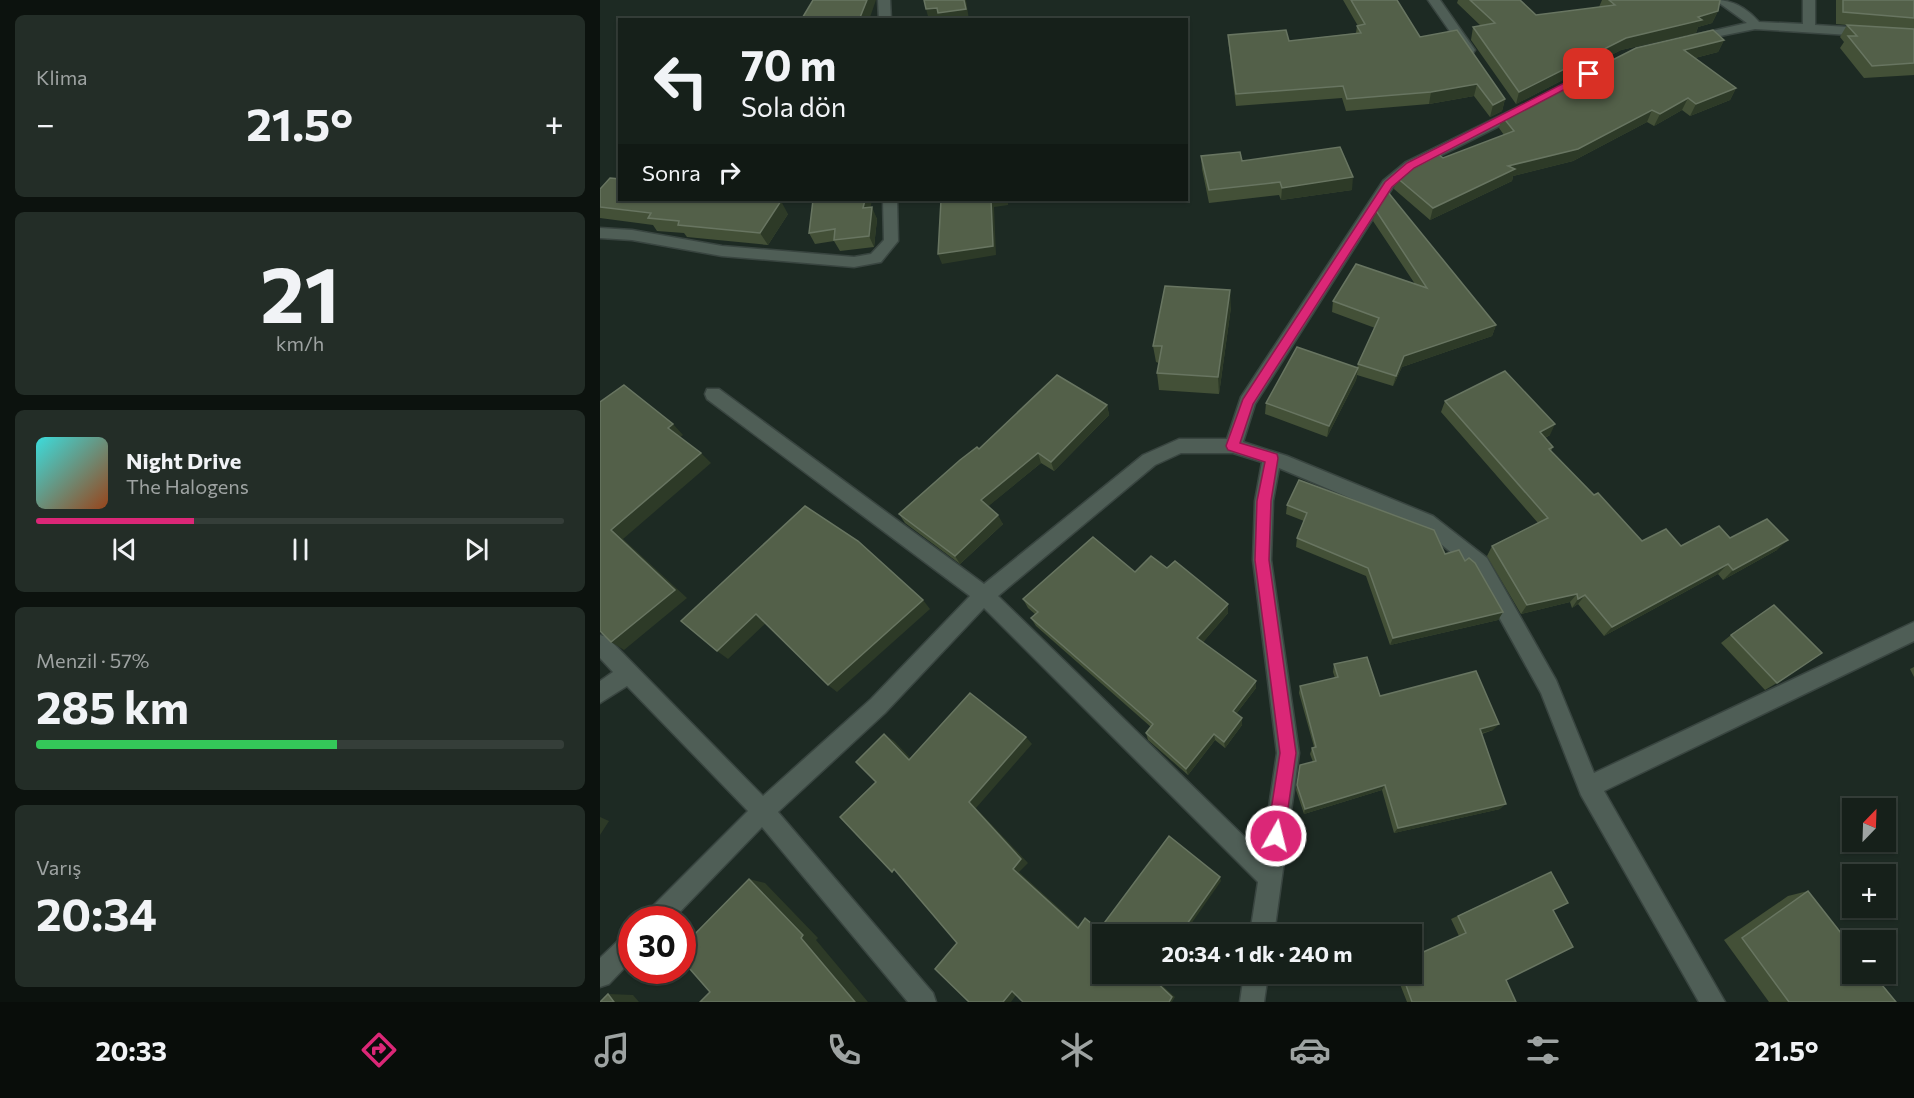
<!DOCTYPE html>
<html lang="tr">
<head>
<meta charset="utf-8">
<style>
  body { margin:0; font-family:Commissioner,sans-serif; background:#232d27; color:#f1f3f6; height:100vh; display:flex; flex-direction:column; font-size:22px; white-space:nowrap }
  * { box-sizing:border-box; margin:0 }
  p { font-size:20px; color:#9ea3a2 }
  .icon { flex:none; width:33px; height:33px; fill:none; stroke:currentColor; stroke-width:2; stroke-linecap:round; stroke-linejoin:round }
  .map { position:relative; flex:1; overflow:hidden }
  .drawer { display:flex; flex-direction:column; gap:15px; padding:15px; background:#0c120e; width:600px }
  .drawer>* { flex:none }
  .guide { position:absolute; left:18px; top:18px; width:570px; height:183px; border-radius:0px; box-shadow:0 2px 4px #0004,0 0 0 2px #353e39; background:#16201a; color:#f1f3f6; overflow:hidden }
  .needle { width:39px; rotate:23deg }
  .controls { position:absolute; left:1242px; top:798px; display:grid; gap:12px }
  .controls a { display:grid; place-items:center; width:54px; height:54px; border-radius:0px; background:#16201a; box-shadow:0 2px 4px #0004,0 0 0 2px #353e39; font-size:30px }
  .speed { position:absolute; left:18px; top:906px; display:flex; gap:12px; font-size:30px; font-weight:700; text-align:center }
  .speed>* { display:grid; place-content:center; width:78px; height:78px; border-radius:50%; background:#16201a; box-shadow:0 2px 4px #0004,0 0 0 2px #353e39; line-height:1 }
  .speed .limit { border:9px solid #d22; background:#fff; color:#111 }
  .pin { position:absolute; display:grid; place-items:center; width:51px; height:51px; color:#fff; margin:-26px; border-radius:12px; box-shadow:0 3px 9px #0006 }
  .me { position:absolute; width:66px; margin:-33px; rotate:8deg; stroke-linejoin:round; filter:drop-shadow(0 0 4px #0008) }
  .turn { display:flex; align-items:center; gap:21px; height:126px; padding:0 24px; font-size:27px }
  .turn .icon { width:78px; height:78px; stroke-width:2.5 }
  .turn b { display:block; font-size:42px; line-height:51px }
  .then { display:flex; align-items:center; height:57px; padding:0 24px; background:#0003; gap:12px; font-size:22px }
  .big { font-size:45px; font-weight:700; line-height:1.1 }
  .drawer .tile { flex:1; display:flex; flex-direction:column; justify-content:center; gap:9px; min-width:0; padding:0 21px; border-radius:9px; background:#232d27 }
  .drawer .dial { align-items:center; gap:0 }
  .dial b { font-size:78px; line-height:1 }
  .song { display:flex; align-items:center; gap:18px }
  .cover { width:72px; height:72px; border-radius:9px; background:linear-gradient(135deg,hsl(180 70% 55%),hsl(20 70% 35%)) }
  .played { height:6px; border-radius:3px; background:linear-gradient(90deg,#db2777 30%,#353e39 30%) }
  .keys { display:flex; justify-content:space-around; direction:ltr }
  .heat { display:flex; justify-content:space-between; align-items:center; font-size:33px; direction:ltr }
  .charge { height:9px; border-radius:4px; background:linear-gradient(90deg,#34c759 57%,#353e39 0) }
  .trip { position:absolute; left:492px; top:924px; width:330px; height:60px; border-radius:0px; background:#16201a; box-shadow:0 2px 4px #0004,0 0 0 2px #353e39; font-weight:700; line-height:60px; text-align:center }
  .tabs { display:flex; height:96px; justify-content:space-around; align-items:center; background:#090d0a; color:#9ea3a2 }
  .tabs .icon { width:42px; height:42px }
  .tabs .current { color:#db2777 }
  .tabs b { font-size:27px; color:#f1f3f6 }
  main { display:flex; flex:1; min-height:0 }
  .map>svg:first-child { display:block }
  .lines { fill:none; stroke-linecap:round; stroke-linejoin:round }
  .minor-casing { stroke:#394540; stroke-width:3 }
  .minor { fill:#4f5e56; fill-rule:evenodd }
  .wall { fill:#435037 }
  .shaded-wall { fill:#2d3a27 }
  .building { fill:#536049; stroke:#687561; stroke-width:1.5 }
  .route { fill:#db2777; stroke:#8e194d; stroke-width:1.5 }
</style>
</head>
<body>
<main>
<section class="drawer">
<div class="tile"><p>Klima</p>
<div class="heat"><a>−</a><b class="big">21.5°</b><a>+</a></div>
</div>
<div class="tile dial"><b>21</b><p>km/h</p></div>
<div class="tile">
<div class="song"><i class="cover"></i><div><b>Night Drive</b><p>The Halogens</p></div></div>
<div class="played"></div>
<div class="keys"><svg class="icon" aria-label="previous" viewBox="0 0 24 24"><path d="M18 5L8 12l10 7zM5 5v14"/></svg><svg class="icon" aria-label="pause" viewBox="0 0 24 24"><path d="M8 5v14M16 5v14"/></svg><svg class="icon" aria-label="next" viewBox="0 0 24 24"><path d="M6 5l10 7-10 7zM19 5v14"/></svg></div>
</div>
<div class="tile"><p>Menzil · 57%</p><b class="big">285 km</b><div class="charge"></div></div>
<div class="tile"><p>Varış</p><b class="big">20:34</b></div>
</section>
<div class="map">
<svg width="1314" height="1002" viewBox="0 0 1314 1002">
  <rect width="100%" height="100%" fill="#1d2a23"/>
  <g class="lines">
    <defs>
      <g id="minor">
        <path d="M278,0h12l1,20h-12z"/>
        <path d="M828,0h12l35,50 -2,3h-8z"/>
        <path d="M1115,0c18,0 32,8 44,22l44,2v-24h12v25l99,6v8l-159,-10 -65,13v-6l57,-13z"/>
        <path d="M922,105l6,4 -1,3 -111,56 -23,19 -138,217 -12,38 44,14 146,60 54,42 69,122 38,93 320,-151v19l-310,150 121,211h-26l-118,-207 -40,-102 -68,-123 -52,-42 -142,-60 -6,33 -2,59 28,193 -25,181h-24l8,-52 -274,-274 -99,105 -107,99 155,181 3,9h-28l-146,-175 -90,93h-28l3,-8 101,-101 -121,-125 -27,17v-22l13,-9 -13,-14v-23l7,2 156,159 108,-97 99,-103 -263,-197 -2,-5 2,-5h12l265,195 159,-129 36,-16h48l14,-42 142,-216 23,-19zM581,453h52l29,9 -7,39 -2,59 24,193 -15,101 -264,-258 157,-131z"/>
        <path d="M283,200h14l1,41 -17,21 -27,5 -132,-11 -90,-16 -32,-2v-10l32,2 90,16 132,11 17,-3 13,-14z"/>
        <path d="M32,931v29l-23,24 -9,3v-29l24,-23z"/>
        <path d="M644,974h24l-4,28h-24z"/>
      </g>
    </defs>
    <use href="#minor" class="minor-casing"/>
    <use href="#minor" class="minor"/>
  </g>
  <g class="wall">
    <path d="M743,0h54l23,37 85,62 -3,12 -12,6 -16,-21 -45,8 -83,7 -4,-13 -106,8 -7,-58 -1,-13 61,6 67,-8 1,-7h1z"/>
    <path d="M858,0h62l16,15 63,-8 3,-7h118l-2,11 -6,12 -14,4 -2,6 -75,17 -105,54 -45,-64 2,-13 8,-1 -24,-23z"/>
    <path d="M1236,0h78v75l-50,3 -24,-30 4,-6 -4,-5 7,-12 -11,-1z"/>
    <path d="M1124,40l-6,12 -23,6 41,30 -6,12 -40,16 -8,-6 -28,16 -7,-4 -74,39 -60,15 -1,5 -82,39 -36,-31 2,-12 47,-19 61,-23 -5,-7 3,-12z"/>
    <path d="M601,156l41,5 110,29 -71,10 -2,-5 -70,8 -7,-34z"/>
    <path d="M0,189l188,25 -20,31 -81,-8 -3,-4 -27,-2 -4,-6 -53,-7z"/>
    <path d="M271,208l6,11 -3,28 -34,4 -6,-10 -19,3 -6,-11z"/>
    <path d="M775,209l121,116 -4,11 -90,31 -9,19 -36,-11 -1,5 -29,57 -62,-23 1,-11 91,-35 1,-4 17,-36 -43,-16 1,-11 82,-17 -42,-63z"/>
    <path d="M631,307l-12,87 -60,-4 -2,-17 2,-10 -3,-1 -3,-16z"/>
    <path d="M845,401l105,34 -5,3 8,9 -2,4 43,44 48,46 39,5 49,-8 47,12 -54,30 -5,-6 -114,62 -26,-32 -6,4 -2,-6 -49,12 -34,-58 5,-10 46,-23 -97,-111z"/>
    <path d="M507,405l2,10 -55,56 -13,-8 -53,43 15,18 -43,40 -55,-41 -6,-9 80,-65z"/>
    <path d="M687,505l178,56 38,51 -5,8 -108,25 -24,-69 -70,-29 1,-9 7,-17 -18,-7z"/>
    <path d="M535,572l93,41 -25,29 53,46 -20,26 6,4v7l-17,23 -10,-8 -27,35 -40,-35 -2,-7 5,-6 -115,-101 -5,-8 4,-4 -7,-6 -5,-9z"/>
    <path d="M1131,635l46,48 -12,7 -44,-47z"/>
    <path d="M734,664l46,32 113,34 -11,4 18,75 -106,24 -12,-43 -78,24 -8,-24 3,-19 14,-9 -3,-8 2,-6 2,-1 -15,-54 1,-7 35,-8 -2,-6z"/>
    <path d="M1314,667v10l-4,-8z"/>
    <path d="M951,872l2,38 -47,70 10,22h-109l-11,-28h16v-17l47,-21 -8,-17z"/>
    <path d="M1208,891l88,111h-127l-45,-62 64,-44z"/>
  </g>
  <g class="shaded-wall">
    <path d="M267,0h9l-7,20h-10z"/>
    <path d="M364,0h2l3,20h-40l-3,-11z"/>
    <path d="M1118,11l-6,12 -14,4 -2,6 -75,17 -105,54 3,-12 107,-54z"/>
    <path d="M1124,40l-6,12 -39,10 5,-12z"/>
    <path d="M877,84l-3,12 -45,8 2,-12z"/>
    <path d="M1136,88l-6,12 -40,16 6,-12z"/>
    <path d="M1088,98l-6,12 -28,16 6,-12z"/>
    <path d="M905,99l-3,12 -12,6 3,-12z"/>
    <path d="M1052,110l-5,12 -74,39 -60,15 -1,5 -82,39 3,-12 75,-42z"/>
    <path d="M753,177l-1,13 -71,10 1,-12z"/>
    <path d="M265,200h7l-4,20 -5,-12z"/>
    <path d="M391,200h17v5l-14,2 2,48 -54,9 -4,-10z"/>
    <path d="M181,201l7,13 -20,31 -8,-12z"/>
    <path d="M272,207l5,12 -3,28 -5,-11z"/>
    <path d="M630,290l1,17 -12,87 -1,-17z"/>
    <path d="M896,325l-4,11 -90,31 -9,19 3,-10 8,-20z"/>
    <path d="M758,368l-2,12 -29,57 2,-11z"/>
    <path d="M507,405l2,10 -55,56 -3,-9z"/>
    <path d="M73,424l10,11 -4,3 -11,-10z"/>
    <path d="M955,424l-5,11 -16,8 6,-11z"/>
    <path d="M101,453l10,10 -88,76 64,59 -63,52 -13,-8v-112z"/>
    <path d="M438,453l3,10 -56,46 -4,-9z"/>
    <path d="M398,515l5,9 -43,40 -5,-8z"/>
    <path d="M1188,540l-11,10 -54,30 10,-10z"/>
    <path d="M1128,564l-10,10 -114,62 8,-9z"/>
    <path d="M977,594l-7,8 -49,12 6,-9z"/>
    <path d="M985,595l-7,9 -6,4 6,-9z"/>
    <path d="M323,600l7,9 -93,83 -9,-7z"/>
    <path d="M628,604v9l-29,34 -2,-9z"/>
    <path d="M903,612l-5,8 -108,25 3,-7z"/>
    <path d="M156,614l11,8 -39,37 -11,-8z"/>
    <path d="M656,681v7l-23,30v-7z"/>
    <path d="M642,718v7l-17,23 -1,-6z"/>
    <path d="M899,724l-6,6 -18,5 5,-6z"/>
    <path d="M284,734l10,7 24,25 -9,-6z"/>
    <path d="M614,734l1,6 -27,35 -2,-6z"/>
    <path d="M426,737l6,7 -56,64 52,55 -9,9 64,58 -5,-2 -65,-59 -44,-67z"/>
    <path d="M785,785l-3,5 -78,24 1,-5z"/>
    <path d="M906,804l-6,5 -106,24 4,-5z"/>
    <path d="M0,817l9,4 -9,14z"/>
    <path d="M620,877l1,4 -37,53h-4z"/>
    <path d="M149,879l16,4 53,55 -2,2 52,62h-13z"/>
    <path d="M485,918l5,3 13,12 -4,-3z"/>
    <path d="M553,974h4l-3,4 21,19 -3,5h-3l-18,-25z"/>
    <path d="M412,991h7l-8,11h-8z"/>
    <path d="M8,994l25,1 6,7h-25z"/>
  </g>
  <g class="building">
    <path d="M213,0h54l-8,20h-58z"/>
    <path d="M324,0h40l2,9 -28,4 -1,-5 -11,1z"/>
    <path d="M751,0h46l23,37 37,-7 48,69 -12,6 -16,-21 -46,8 -84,7 -4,-13 -107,8 -8,-59 58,-5 3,11 72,-8 -4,-7 8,-2z"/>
    <path d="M870,0h50l16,15 79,-10 -6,-5h111l-2,11 -20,6 4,3 -76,18 -107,54 -46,-65 22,-4z"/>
    <path d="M1243,0h71v18l-71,-6z"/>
    <path d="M1247,25l67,4v34l-42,3 -24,-30h9z"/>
    <path d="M1113,30l11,10 -40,10 52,38 -40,16 -8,-6 -28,16 -8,-4 -74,39 -70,17 7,3 -82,39 -37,-31 43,-22 4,3 71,-27 -12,-15 134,-68z"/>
    <path d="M740,147l13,30 -71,11 -2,-6 -71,8 -8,-34 39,-4 2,9z"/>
    <path d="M10,178l10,1v21h142l19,1 -21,32 -82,-8 1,-4 -31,-3 3,-5 -51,-6v-18z"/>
    <path d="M787,191l109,134 -92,31 -8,20 -38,-12 21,-46 -46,-17 23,-37 71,24 -52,-79z"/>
    <path d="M213,200h52l-2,8 9,-1 -3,29 -35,4 1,-11 -26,4z"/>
    <path d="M341,200h50l2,46 -55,8z"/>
    <path d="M565,286l65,4 -12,87 -61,-4 5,-27h-9z"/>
    <path d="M697,347l61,21 -29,58 -63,-23z"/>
    <path d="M905,371l50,53 -15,8 13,15 -4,2 45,46 4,-2 44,48 24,-12 15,17 38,-20 11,12 37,-19 21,21 -55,30 -5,-6 -116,63 -27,-32 -7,4 -1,-5 -50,11 -35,-59 56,-28 -103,-117z"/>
    <path d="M457,375l50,30 -56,57 -13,-9 -57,47 17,15 -43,41 -56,-42 61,-54 17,-13 2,2z"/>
    <path d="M24,385l49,39 -5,4 33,25 -90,77 64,60 -64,52 -11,-11v-229z"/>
    <path d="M699,480l135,50 11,24 14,-4 6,11 4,-3 6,5 28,49 -110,26 -25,-70 -71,-30 10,-25 -20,-8z"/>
    <path d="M205,506l53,35 65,59 -95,85 -72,-71 -39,37 -36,-30z"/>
    <path d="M493,537l42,35 16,-16 16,12 8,-7 53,43 -31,34 59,43 -23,30 9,7 -18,24 -10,-8 -28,35 -40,-36 7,-9 -122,-106 7,-6 -15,-13z"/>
    <path d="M1174,605l48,48 -45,30 -46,-48z"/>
    <path d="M767,657l13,39 96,-25 23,53 -19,5 26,75 -108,24 -13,-43 -80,24 -8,-24 3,-20 16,-4 -4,-13 4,-1 -16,-61 38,-9 -4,-13z"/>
    <path d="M370,693l56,44 -57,65 52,57 -8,10 65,59 7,-10 14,12 70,-94 51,41 -40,57h-78v40h51l-2,3 21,20 -3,5h-146l-11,-11 -9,11h-34l-34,-33 22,-26 -63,-74 -2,3 -52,-55 36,-35 -20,-20 28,-28 25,26z"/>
    <path d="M951,872l17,31 -15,7 20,37 -67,33 10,22h-104l-10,-28h10v-17l54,-24 -8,-17z"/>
    <path d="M149,879l54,56 -2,3 54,64h-155l10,-10 -28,-32v-13z"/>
    <path d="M1208,891l44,56v27h21l23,28h-107l-47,-64z"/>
    <path d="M8,994l6,8h-14z"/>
  </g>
  <path class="route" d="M986,72l8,2 -180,94 -22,19 -139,217 -13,39 37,11 1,4 -7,43 -2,59 27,193 -12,83 -2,6 -6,2 -6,-2 -3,-6 13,-83 -25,-193 2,-59 8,-39 -37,-12 -2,-4 17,-47 142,-217 22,-19z"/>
</svg>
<div class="controls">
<a><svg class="needle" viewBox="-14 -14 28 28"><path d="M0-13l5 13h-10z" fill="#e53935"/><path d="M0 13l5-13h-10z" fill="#9ea3a2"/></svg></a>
<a>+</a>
<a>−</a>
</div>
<div class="speed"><div class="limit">30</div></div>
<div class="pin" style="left:989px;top:74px;background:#d93025"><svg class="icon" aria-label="arrive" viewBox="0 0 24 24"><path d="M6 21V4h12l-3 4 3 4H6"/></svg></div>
<svg class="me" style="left:676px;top:836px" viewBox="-20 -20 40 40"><circle r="17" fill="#db2777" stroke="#fff" stroke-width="3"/><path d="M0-11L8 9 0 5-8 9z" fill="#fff"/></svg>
<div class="trip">20:34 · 1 dk · 240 m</div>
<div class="guide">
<div class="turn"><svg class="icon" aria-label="left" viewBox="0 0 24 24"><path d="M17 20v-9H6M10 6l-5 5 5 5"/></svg><div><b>70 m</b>Sola dön</div></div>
<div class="then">Sonra<svg class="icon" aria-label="right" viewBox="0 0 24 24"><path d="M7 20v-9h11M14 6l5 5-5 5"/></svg></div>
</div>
</div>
</main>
<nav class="tabs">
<b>20:33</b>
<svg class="icon current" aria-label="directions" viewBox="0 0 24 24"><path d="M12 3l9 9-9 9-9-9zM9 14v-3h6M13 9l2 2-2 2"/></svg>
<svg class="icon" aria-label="music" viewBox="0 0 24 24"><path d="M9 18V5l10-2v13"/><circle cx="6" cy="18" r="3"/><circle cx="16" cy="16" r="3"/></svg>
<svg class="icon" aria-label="phone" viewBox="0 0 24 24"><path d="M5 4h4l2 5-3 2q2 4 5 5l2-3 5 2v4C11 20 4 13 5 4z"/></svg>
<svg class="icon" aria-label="climate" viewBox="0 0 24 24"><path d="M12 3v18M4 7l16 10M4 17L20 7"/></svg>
<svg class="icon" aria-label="car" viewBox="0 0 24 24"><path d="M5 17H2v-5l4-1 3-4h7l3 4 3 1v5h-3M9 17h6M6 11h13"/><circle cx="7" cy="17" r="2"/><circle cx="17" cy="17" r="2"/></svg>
<svg class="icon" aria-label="filters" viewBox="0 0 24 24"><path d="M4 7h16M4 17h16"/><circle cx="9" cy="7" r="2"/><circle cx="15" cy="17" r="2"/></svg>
<b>21.5°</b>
</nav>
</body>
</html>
